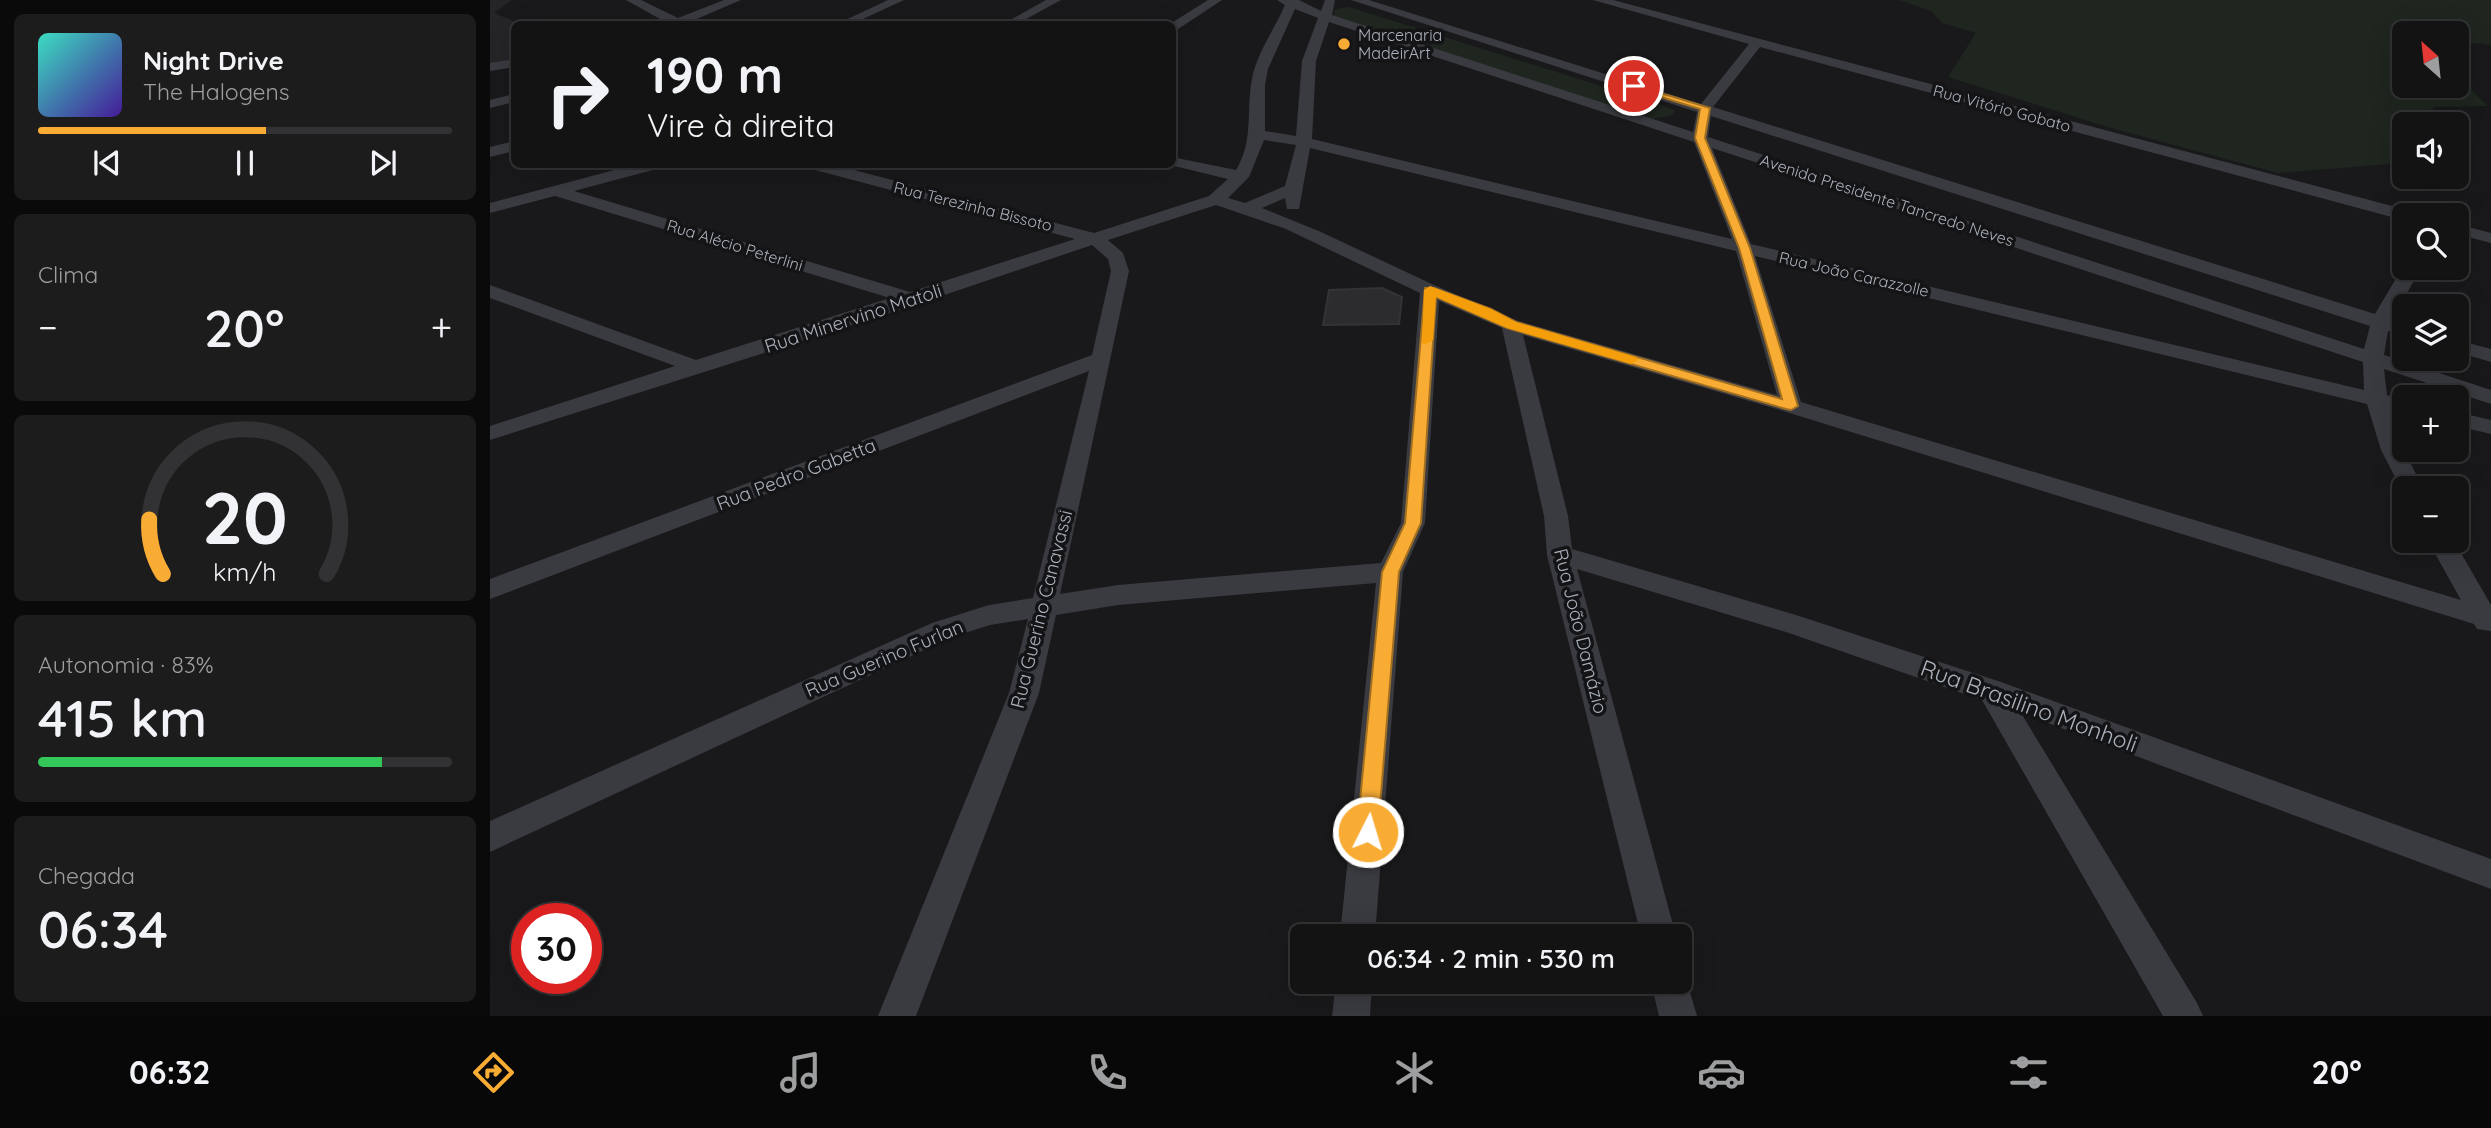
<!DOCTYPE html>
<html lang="pt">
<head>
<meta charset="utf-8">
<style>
  body { margin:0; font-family:Quicksand,sans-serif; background:#1c1c1d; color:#f1f3f6; height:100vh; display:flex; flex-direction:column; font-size:26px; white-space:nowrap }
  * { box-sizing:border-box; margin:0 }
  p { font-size:23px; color:#9d9ea0 }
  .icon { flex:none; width:38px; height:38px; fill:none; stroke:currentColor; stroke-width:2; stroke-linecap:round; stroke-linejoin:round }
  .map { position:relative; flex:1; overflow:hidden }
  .panel { display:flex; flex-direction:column; gap:14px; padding:14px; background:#0a0a0b; width:490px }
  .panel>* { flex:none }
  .top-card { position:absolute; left:21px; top:21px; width:665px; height:147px; border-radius:10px; box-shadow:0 7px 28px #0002,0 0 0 2px #323234; background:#131314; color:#f1f3f6; overflow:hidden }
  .needle { width:46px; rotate:333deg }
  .fabs { position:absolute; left:1902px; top:21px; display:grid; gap:14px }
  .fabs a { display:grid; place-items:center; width:77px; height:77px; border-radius:10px; background:#131314; box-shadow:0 7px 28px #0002,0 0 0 2px #323234; font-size:35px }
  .speed { position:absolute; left:21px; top:903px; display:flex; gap:14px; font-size:35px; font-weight:700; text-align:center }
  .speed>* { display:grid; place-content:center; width:91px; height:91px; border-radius:50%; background:#131314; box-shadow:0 7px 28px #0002,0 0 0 2px #323234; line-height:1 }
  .speed .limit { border:10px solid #d22; background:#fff; color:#111 }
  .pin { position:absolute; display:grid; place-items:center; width:60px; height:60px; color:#fff; margin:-30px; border:4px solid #fff; border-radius:50%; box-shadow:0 2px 7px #0007 }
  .me { position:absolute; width:77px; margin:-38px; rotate:5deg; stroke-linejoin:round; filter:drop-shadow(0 0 5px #0008) }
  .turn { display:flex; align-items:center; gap:24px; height:147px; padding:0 21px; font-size:32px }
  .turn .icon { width:91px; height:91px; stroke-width:2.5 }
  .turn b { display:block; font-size:49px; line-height:60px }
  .big { font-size:52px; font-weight:600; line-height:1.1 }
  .panel .widget { flex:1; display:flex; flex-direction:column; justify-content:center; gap:10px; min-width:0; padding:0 24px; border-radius:10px; background:#1c1c1d }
  .panel .dial { align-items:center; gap:0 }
  .dial svg { height:182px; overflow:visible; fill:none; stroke:#323234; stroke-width:7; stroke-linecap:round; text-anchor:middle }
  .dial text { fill:#f1f3f6; stroke:none }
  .song { display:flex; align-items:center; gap:21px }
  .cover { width:84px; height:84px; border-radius:10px; background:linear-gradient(135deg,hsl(170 70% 55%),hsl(260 70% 35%)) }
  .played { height:7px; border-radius:4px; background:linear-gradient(90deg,#f8ac34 55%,#323234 55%) }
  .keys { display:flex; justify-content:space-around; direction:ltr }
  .heat { display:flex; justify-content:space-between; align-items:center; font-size:38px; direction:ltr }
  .charge { height:10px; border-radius:5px; background:linear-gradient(90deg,#34c759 83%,#323234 0) }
  .trip { position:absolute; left:800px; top:924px; width:402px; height:70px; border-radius:10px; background:#131314; box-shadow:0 7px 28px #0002,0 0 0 2px #323234; font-weight:600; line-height:70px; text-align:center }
  .tabs { display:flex; height:112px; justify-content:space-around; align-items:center; background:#080808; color:#9d9ea0 }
  .tabs .icon { width:49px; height:49px }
  .tabs .selected { color:#f8ac34 }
  .tabs b { font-size:32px; color:#f1f3f6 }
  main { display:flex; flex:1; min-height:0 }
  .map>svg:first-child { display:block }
  .built { fill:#252528 }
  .green { fill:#1e261f }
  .building { fill:#2c2c2f; stroke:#333337; stroke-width:2 }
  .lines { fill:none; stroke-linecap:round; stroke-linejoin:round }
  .street { fill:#3a3b40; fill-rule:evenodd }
  .route { fill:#f8ac34; stroke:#a17022; stroke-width:2 }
  .slow { fill:#f59e0b }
  .poi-dot { fill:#f8ac34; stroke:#141416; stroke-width:2.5 }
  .labels { text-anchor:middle; stroke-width:7; stroke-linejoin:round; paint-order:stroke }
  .far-poi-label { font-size:16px; fill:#abb1bb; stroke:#141416; text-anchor:start }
  .far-street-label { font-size:16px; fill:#abb1bb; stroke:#141416 }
  .street-label { font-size:19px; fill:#abb1bb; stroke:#141416 }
  .near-street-label { font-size:23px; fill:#abb1bb; stroke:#141416 }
</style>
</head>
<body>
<main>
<section class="panel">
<div class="widget">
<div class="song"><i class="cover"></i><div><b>Night Drive</b><p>The Halogens</p></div></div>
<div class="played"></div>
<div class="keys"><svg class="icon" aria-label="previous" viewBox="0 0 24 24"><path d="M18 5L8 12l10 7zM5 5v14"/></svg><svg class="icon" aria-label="pause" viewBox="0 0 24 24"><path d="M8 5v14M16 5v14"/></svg><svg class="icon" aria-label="next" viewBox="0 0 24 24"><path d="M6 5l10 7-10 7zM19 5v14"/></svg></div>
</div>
<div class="widget"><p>Clima</p>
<div class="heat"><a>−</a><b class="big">20°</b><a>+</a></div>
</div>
<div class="widget dial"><svg viewBox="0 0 100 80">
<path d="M14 69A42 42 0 1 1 86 69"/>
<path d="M14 69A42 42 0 0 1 8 45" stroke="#f8ac34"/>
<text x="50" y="56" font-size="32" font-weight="700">20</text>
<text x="50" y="72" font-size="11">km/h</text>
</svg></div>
<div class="widget"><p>Autonomia · 83%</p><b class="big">415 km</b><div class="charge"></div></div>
<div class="widget"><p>Chegada</p><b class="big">06:34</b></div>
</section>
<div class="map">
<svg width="2001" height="1016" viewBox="0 0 2001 1016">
  <rect width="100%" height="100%" fill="#19191b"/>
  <path class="built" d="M0,0h22l-18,13 27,11h-7v35l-24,5z"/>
  <g class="green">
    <path d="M1409,0h592v45l-17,-2 -17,6v-16h-53v53h53v-10l31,30 -55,1 -1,17h-28v39l-126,10 -167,-45 -163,-51 28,-44 -34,-10 -11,-12z"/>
    <path d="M859,7l313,98 14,6 -6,5 -19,3 -317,-103 1,-7z"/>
  </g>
  <path class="building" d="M892,288l20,9 -3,27 -76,1 6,-35z"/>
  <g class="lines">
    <g class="street">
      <path d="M136,0h15l37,18 46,-18h17l-56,24h-16z"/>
      <path d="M398,0h16l-52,24h-15z"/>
      <path d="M556,0h15l-44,24h-14z"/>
      <path d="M718,0h14l-50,33 -2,-9z"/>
      <path d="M787,0h22l22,11 4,-11h10l-3,15 361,117 4,-20 -346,-112h18l332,104 48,-60 -156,-44h20l798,211 2,4h-9v5l-5,-1 -639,-172 -47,60 662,207 29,-49v3h17l-29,52 12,4v12l-16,-5 -4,24 107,35v14l-107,-35 3,26 17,5v12l-14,-3 14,41 19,38h-19v6l-23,-44 -14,-46 -612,-148 46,146 660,198 -33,-59h26l37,64v26l-14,-2 -3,-5 -691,-213 -260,-76 45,181 4,33 224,66 205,67 490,177v30l-470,-176 176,290 6,13h-40l-181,-316 -196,-68 -209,-63 99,367h-35l-94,-381 -3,-39 -42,-188 -63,-27 -14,222 -22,49 -28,364h-35l36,-353 -258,22 -62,10 -17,78 -123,323h-38l131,-323 19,-74 -38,6 -38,12 -462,215v-31l442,-198 57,-18 44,-7 56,-227 -599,228v-20l602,-224 19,-84 -3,-12 -16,-14 -171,58 -431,137v-14l185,-60 -185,-68v-13l206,75 194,-62 -335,-102 -65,17v-10l147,-39h29l-2,3 -90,24 336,101 165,-53 -271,-72 -2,-3h29l263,69 115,-37 19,-17 -62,-15h6v-7l64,13c19,-31 9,-62 17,-96 6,-24 22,-46 32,-69zM805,9l23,9 -16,43 -6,75 -31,-5v-46l3,-16zM839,22l365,120 38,97 -420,-100 4,-78zM1221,116l659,210 -6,23 -656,-212zM774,140l32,5 -11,41 -40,17 -17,-5 21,-21zM820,148l426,103 41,144 -259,-74 -84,-36 -113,-53 -59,-24 23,-10 2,11h12zM1222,148l651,214 1,28 -613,-146zM726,205l70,24 134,64 -19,230 -20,40 -263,22 -58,9 69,-323 -6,-18 -15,-13z"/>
      <path d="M24,59v8l-24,4v-8z"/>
      <path d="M24,94v8l-24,6v-8z"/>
      <path d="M24,141v10l-24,6v-10z"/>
      <path d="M1967,224l34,9v10l-34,-9z"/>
      <path d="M1967,340l34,9v13l-34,-10z"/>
      <path d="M1967,412l34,8v14l-34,-8z"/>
      <path d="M1190,969l7,13 10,34h-38l-8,-34h29z"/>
      <path d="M846,982h36l-2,34h-38z"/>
    </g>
  </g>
  <path class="route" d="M1141,84l79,24 -5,30 45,110 48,158 -7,4 -5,-1 -279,-81 -71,-31 -15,226 -22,49 -21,260 -3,7 -7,3 -8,-3 -3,-7 25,-260 23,-49 20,-235h9l57,21 25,13 266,77 -43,-151 -44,-110 5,-29 -69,-21z"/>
  <path class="slow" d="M940,286l61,23 25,13 120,35 2,3 -7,4 -124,-36 -71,-31 -3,43 -7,4 -4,-1 2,-53z"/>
  <circle class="poi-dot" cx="854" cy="44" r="7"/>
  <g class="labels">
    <g class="far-poi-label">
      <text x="868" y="41">Marcenaria<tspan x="868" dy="18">MadeirArt</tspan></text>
    </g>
    <g class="far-street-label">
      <text transform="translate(1512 108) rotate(15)" y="6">Rua Vitório Gobato</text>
      <text transform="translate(1397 200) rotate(18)" y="6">Avenida Presidente Tancredo Neves</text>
      <text transform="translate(483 206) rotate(14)" y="6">Rua Terezinha Bissoto</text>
      <text transform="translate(245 245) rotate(17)" y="6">Rua Alécio Peterlini</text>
      <text transform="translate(1364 274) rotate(13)" y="6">Rua João Carazzolle</text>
    </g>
    <g class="street-label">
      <text transform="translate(363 318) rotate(-18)" y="7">Rua Minervino Matoli</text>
      <text transform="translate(306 474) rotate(-21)" y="7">Rua Pedro Gabetta</text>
      <text transform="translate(551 609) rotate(-76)" y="7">Rua Guerino Canavassi</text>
      <text transform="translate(1091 631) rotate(76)" y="7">Rua João Damázio</text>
      <text transform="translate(394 658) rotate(-23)" y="7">Rua Guerino Furlan</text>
    </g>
    <g class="near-street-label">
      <text transform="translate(1539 706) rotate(20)" y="8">Rua Brasilino Monholi</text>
    </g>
  </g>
</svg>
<div class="fabs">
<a><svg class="needle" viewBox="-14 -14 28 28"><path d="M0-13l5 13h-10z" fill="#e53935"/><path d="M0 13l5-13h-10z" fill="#9d9ea0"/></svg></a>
<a><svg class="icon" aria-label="sound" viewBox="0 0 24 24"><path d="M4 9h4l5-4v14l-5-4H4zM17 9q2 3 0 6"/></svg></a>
<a><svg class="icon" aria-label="search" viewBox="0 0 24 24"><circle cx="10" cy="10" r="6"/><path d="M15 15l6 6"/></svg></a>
<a><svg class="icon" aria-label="layers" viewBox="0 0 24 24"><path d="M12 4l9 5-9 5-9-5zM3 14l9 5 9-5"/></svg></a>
<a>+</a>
<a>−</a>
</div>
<div class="speed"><div class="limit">30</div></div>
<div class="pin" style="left:1144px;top:86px;background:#d93025"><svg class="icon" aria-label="arrive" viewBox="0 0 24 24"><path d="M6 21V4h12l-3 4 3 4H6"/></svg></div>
<svg class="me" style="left:878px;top:832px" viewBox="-20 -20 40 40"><circle r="17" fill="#f8ac34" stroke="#fff" stroke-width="3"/><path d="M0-11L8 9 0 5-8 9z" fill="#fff"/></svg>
<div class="trip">06:34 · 2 min · 530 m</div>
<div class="top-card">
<div class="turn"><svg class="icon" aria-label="right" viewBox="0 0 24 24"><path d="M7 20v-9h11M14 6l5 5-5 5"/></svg><div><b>190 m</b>Vire à direita</div></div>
</div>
</div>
</main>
<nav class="tabs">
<b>06:32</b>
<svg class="icon selected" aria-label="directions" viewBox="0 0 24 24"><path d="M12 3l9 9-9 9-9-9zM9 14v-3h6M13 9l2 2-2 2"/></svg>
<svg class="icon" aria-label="music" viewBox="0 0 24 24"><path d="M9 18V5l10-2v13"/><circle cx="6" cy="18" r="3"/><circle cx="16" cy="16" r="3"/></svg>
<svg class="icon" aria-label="phone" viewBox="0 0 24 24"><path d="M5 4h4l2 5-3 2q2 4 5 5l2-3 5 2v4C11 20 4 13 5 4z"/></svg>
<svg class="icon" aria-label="climate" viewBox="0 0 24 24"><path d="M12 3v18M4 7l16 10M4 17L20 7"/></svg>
<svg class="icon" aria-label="car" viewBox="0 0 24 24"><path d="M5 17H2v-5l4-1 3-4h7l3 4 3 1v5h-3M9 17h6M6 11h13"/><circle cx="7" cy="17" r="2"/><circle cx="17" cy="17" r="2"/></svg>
<svg class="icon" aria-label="filters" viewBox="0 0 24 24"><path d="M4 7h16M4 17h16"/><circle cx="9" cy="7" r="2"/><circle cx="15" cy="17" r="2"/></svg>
<b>20°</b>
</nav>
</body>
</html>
